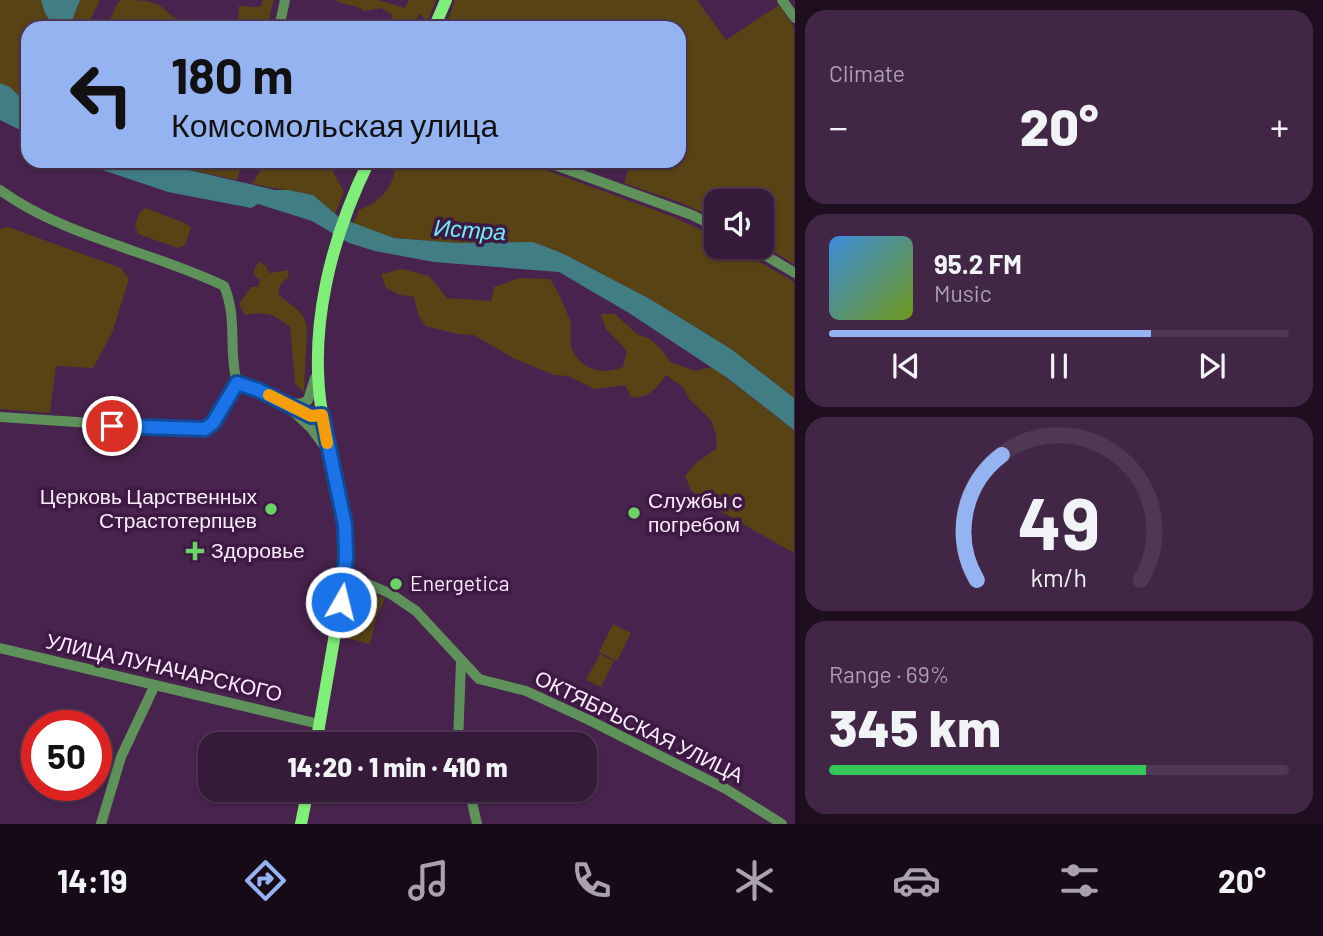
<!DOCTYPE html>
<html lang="en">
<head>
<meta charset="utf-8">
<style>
  body { margin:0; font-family:Barlow,sans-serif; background:#412745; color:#f1f3f6; height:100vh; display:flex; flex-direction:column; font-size:26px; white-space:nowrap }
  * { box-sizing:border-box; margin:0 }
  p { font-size:23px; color:#aaa1af }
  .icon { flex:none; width:38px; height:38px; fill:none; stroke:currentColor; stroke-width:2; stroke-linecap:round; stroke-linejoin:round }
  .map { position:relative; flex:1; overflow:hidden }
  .panel { display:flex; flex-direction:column; gap:10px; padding:10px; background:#1e0e20; width:528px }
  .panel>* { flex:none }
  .guide { position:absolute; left:21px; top:21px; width:665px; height:147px; border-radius:21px; box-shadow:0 2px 5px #0004,0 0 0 2px #503854; background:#95b2f1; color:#111; overflow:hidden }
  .fabs { position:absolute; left:704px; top:189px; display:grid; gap:14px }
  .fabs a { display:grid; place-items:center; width:70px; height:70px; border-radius:14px; background:#361a3a; box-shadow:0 2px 5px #0004,0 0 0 2px #503854; font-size:35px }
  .speed { position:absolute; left:21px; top:710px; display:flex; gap:14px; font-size:35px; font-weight:700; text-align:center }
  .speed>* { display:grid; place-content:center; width:91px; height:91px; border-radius:50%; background:#361a3a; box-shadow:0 2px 5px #0004,0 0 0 2px #503854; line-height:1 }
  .speed .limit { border:10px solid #d22; background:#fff; color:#111 }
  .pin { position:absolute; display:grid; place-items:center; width:60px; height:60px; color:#fff; margin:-30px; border:4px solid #fff; border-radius:50%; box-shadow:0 2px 7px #0007 }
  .me { position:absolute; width:77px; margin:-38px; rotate:8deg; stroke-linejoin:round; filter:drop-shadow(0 0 5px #0008) }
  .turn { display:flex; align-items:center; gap:24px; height:147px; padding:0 35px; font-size:32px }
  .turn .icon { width:91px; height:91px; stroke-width:2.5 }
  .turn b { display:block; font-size:49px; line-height:60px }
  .big { font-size:52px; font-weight:800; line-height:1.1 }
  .panel .card { flex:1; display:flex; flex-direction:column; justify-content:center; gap:10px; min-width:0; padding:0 24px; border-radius:21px; background:#412745 }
  .panel .dial { align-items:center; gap:0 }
  .dial svg { height:182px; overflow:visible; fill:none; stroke:#503854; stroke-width:7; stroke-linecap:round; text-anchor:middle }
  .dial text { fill:#f1f3f6; stroke:none }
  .song { display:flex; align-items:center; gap:21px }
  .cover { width:84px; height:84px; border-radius:10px; background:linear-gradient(135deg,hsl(210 70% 55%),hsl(80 70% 35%)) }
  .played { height:7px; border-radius:4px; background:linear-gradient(90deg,#95b2f1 70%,#503854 70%) }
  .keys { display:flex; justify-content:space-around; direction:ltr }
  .heat { display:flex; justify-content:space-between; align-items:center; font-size:38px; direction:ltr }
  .charge { height:10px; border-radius:5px; background:linear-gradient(90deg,#34c759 69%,#503854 0) }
  .trip { position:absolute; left:198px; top:732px; width:399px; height:70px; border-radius:21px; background:#361a3a; box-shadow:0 2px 5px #0004,0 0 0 2px #503854; font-weight:800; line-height:70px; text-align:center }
  .tabs { display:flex; height:112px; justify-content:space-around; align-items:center; background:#160a17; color:#aaa1af }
  .tabs .icon { width:49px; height:49px }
  .tabs .selected { color:#95b2f1 }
  .tabs b { font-size:32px; color:#f1f3f6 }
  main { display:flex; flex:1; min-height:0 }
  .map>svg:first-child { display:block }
  .green { fill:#584315 }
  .water { fill:#407e83 }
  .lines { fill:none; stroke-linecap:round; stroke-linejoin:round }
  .minor { stroke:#5e925a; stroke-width:10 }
  .major { stroke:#80ef79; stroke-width:12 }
  .route-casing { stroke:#114b97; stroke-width:18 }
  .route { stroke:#1a73e8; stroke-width:12 }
  .slow { stroke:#f59e0b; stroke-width:12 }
  .poi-dot { fill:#6ad364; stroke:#3e1943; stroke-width:2.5 }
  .labels { text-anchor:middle; stroke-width:7; stroke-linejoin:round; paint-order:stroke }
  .poi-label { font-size:21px; fill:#faecfc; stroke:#3e1943; text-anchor:start }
  .street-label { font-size:21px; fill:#faecfc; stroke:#3e1943 }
  .water-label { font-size:23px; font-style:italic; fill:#6deef8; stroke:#3e1943 }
</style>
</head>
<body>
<main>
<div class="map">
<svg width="795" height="824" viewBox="0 0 795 824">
  <rect width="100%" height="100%" fill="#48234d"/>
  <g class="green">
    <path d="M0,0h41l4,14 9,14h-26v77l-18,-18 -10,-4z"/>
    <path d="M80,0h20l-14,28h-17z"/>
    <path d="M122,0c12,0 25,0 35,4 9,5 14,14 25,16l4,8h-29l-24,-9 -18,9h-9l12,-26z"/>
    <path d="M263,0h11c-8,20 2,28 -27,28v-2l-9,-6 1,-14c7,0 16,2 22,0z"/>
    <path d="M335,0h43l27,8 4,-8h27l-7,18 -4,1 -5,-5 -3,3 3,11h-30l3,-13 -12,-7 -17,3c-7,-7 -20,-5 -29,-11z"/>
    <path d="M455,0h242l29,40 53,-35 15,22v237l-33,-20v-43h-45v18l-34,-16 -58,-20 7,-22h48v-133h-234z"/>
    <path d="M160,161h83l-6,19 -74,-16z"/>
    <path d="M266,161h69l-2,11 11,20 -9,22 -22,-19 -61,-11z"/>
    <path d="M395,161h126l150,55 45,21v10h18l60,35v116l-63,-49 -81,-50 -88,-46 -29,-11 -74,1 -65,-5 -41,-14 6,-14c22,-8 37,-24 36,-49z"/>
    <path d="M146,208l41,16 4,4 -6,17 -7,3 -40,-14 -3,-9 5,-13z"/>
    <path d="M8,227l113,41 8,11 -17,54 -19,35 -37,-2 -6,47 -50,-4v-180z"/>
    <path d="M260,262l6,4 3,7 20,-3 -1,8c-7,4 -10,8 -9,17 12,11 24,14 28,32l-3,65 -9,-8 -5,-57c-20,-15 -21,-15 -45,-12l-6,-11 12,-17h7l2,-7 -6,-5 1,-8z"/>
    <path d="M402,269l27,7 18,22 44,3 3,-14 26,-9 30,1c8,12 14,26 19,39 4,10 -1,22 3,32 10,21 33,25 51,17l4,-16 -21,-22 -5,-15h14l22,20 13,5 12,11 8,12 26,9 16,-4 82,63v123l-93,-53 -10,-10 -6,-14 10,-12 22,-16 -1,-13 -5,-15 -22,-21 -6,-12 -17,-12c-10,15 -17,22 -34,23l-7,-13 -30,4 -27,-13 -14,-1 -41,-17 -39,-23 -16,-1 -32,-8 -8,-12 -4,-17 -14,-2 -14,-7 -5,-14z"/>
    <path d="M356,586l29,13 -9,19 -6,26 -28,-7 11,-50z"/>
    <path d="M613,624l18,9 -14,28 -18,-9z"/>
    <path d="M600,654l14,7 -13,26 -15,-7z"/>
  </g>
  <g class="water">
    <path d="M41,0h39l-11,28h-15l-9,-15z"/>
    <path d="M0,83l10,4 18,18v29l-28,-14z"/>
    <path d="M76,161h57l1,5 10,1 3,-6h13l3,3 112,26h13l25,5 27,23 54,20 64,5 75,-1 29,11 88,46 81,50 63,49v32l-68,-53 -97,-64 -70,-41 -125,-10 -59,-11 -26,-8 -37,-22 -54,-17 -7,4 -83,-16z"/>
  </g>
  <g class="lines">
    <g class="minor">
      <path d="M782,0l13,18"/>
      <path d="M279,28l6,-28"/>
      <path d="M544,161l148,54 24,12"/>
      <path d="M0,190c65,47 151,61 224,96 14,32 4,65 13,97"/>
      <path d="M751,247l44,26"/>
      <path d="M237,383l21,7 53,26 11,-1"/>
      <path d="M292,403l9,1 7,-4 7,-22"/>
      <path d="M292,410l19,18 17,23"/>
      <path d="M0,417l199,13 14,-7 11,-20 13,-20"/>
      <path d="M345,574l46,20 25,17 63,68 47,12 63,29 137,69 56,35"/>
      <path d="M0,648l319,76"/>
      <path d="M458,744l3,-83"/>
      <path d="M469,789l8,35"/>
      <path d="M101,824l20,-67 33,-70"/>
    </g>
    <g class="major">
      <path d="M434,28l12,-28"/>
      <path d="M316,744c7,-39 13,-77 20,-116 5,-27 11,-56 10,-84 -2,-45 -18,-87 -24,-131 -14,-85 9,-175 47,-252"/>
      <path d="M301,824l7,-35"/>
    </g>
  </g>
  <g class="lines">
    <defs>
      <path id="route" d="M112,426l93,3 8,-6 24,-40 21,7 53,26 11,-1 23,110 1,32 -5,45"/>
    </defs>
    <use href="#route" class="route-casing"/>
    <use href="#route" class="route"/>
    <path class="slow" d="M269,395l42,21 11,-1 5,28"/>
  </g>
  <g class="poi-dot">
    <circle cx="271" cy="509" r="7"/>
    <circle cx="634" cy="513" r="7"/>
    <path d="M191.5 540.5h7v7h7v7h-7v7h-7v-7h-7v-7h7z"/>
    <circle cx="396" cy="584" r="7"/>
  </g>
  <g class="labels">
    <g class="poi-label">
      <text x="257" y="504" text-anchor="end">Церковь Царственных<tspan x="257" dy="24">Страстотерпцев</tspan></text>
      <text x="648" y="508">Службы с<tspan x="648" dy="24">погребом</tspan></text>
      <text x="211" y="558">Здоровье</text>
      <text x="410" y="591">Energetica</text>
    </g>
    <g class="street-label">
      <text transform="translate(164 668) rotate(13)" y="7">УЛИЦА ЛУНАЧАРСКОГО</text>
      <text transform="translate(639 727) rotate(26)" y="7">ОКТЯБРЬСКАЯ УЛИЦА</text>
    </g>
    <g class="water-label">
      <text transform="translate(470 230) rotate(4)" y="8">Истра</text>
    </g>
  </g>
</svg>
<div class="fabs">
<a><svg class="icon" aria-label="sound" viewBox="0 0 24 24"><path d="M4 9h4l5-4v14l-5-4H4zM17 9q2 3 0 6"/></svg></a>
</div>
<div class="speed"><div class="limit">50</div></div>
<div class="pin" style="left:112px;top:426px;background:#d93025"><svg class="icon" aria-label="arrive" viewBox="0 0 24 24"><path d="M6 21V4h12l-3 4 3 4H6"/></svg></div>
<svg class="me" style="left:341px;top:602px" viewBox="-20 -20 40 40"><circle r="17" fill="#1a73e8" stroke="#fff" stroke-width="3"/><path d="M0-11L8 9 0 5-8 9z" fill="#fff"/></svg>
<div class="trip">14:20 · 1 min · 410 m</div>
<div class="guide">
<div class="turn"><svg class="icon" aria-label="left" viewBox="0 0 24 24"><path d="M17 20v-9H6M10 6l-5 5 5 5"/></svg><div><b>180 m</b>Комсомольская улица</div></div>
</div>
</div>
<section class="panel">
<div class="card"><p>Climate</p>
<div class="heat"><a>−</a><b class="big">20°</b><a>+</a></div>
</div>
<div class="card">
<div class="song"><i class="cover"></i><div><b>95.2 FM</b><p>Music</p></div></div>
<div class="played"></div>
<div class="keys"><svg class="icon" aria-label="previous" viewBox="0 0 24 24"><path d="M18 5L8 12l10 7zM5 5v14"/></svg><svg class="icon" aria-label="pause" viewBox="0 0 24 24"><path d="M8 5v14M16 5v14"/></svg><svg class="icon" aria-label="next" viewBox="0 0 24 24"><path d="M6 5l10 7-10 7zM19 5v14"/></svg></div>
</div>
<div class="card dial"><svg viewBox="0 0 100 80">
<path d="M14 69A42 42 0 1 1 86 69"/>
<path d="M14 69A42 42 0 0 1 25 14" stroke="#95b2f1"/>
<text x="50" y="56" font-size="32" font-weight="700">49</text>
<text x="50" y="72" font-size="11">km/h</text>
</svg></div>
<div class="card"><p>Range · 69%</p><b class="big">345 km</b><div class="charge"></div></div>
</section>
</main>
<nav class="tabs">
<b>14:19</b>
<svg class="icon selected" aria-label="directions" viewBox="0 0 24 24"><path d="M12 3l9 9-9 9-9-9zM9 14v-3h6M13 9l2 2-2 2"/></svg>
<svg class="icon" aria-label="music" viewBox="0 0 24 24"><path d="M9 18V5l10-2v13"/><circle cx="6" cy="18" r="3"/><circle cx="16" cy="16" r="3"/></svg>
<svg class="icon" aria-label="phone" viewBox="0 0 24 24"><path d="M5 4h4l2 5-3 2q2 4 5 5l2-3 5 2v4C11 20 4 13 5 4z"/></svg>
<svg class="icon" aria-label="climate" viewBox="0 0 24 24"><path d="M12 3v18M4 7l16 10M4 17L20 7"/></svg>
<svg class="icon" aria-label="car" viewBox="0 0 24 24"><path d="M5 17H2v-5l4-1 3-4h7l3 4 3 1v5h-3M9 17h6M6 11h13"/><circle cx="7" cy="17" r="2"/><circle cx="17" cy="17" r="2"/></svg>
<svg class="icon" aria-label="filters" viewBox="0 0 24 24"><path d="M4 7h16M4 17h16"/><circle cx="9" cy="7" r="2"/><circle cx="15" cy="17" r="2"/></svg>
<b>20°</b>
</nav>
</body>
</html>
